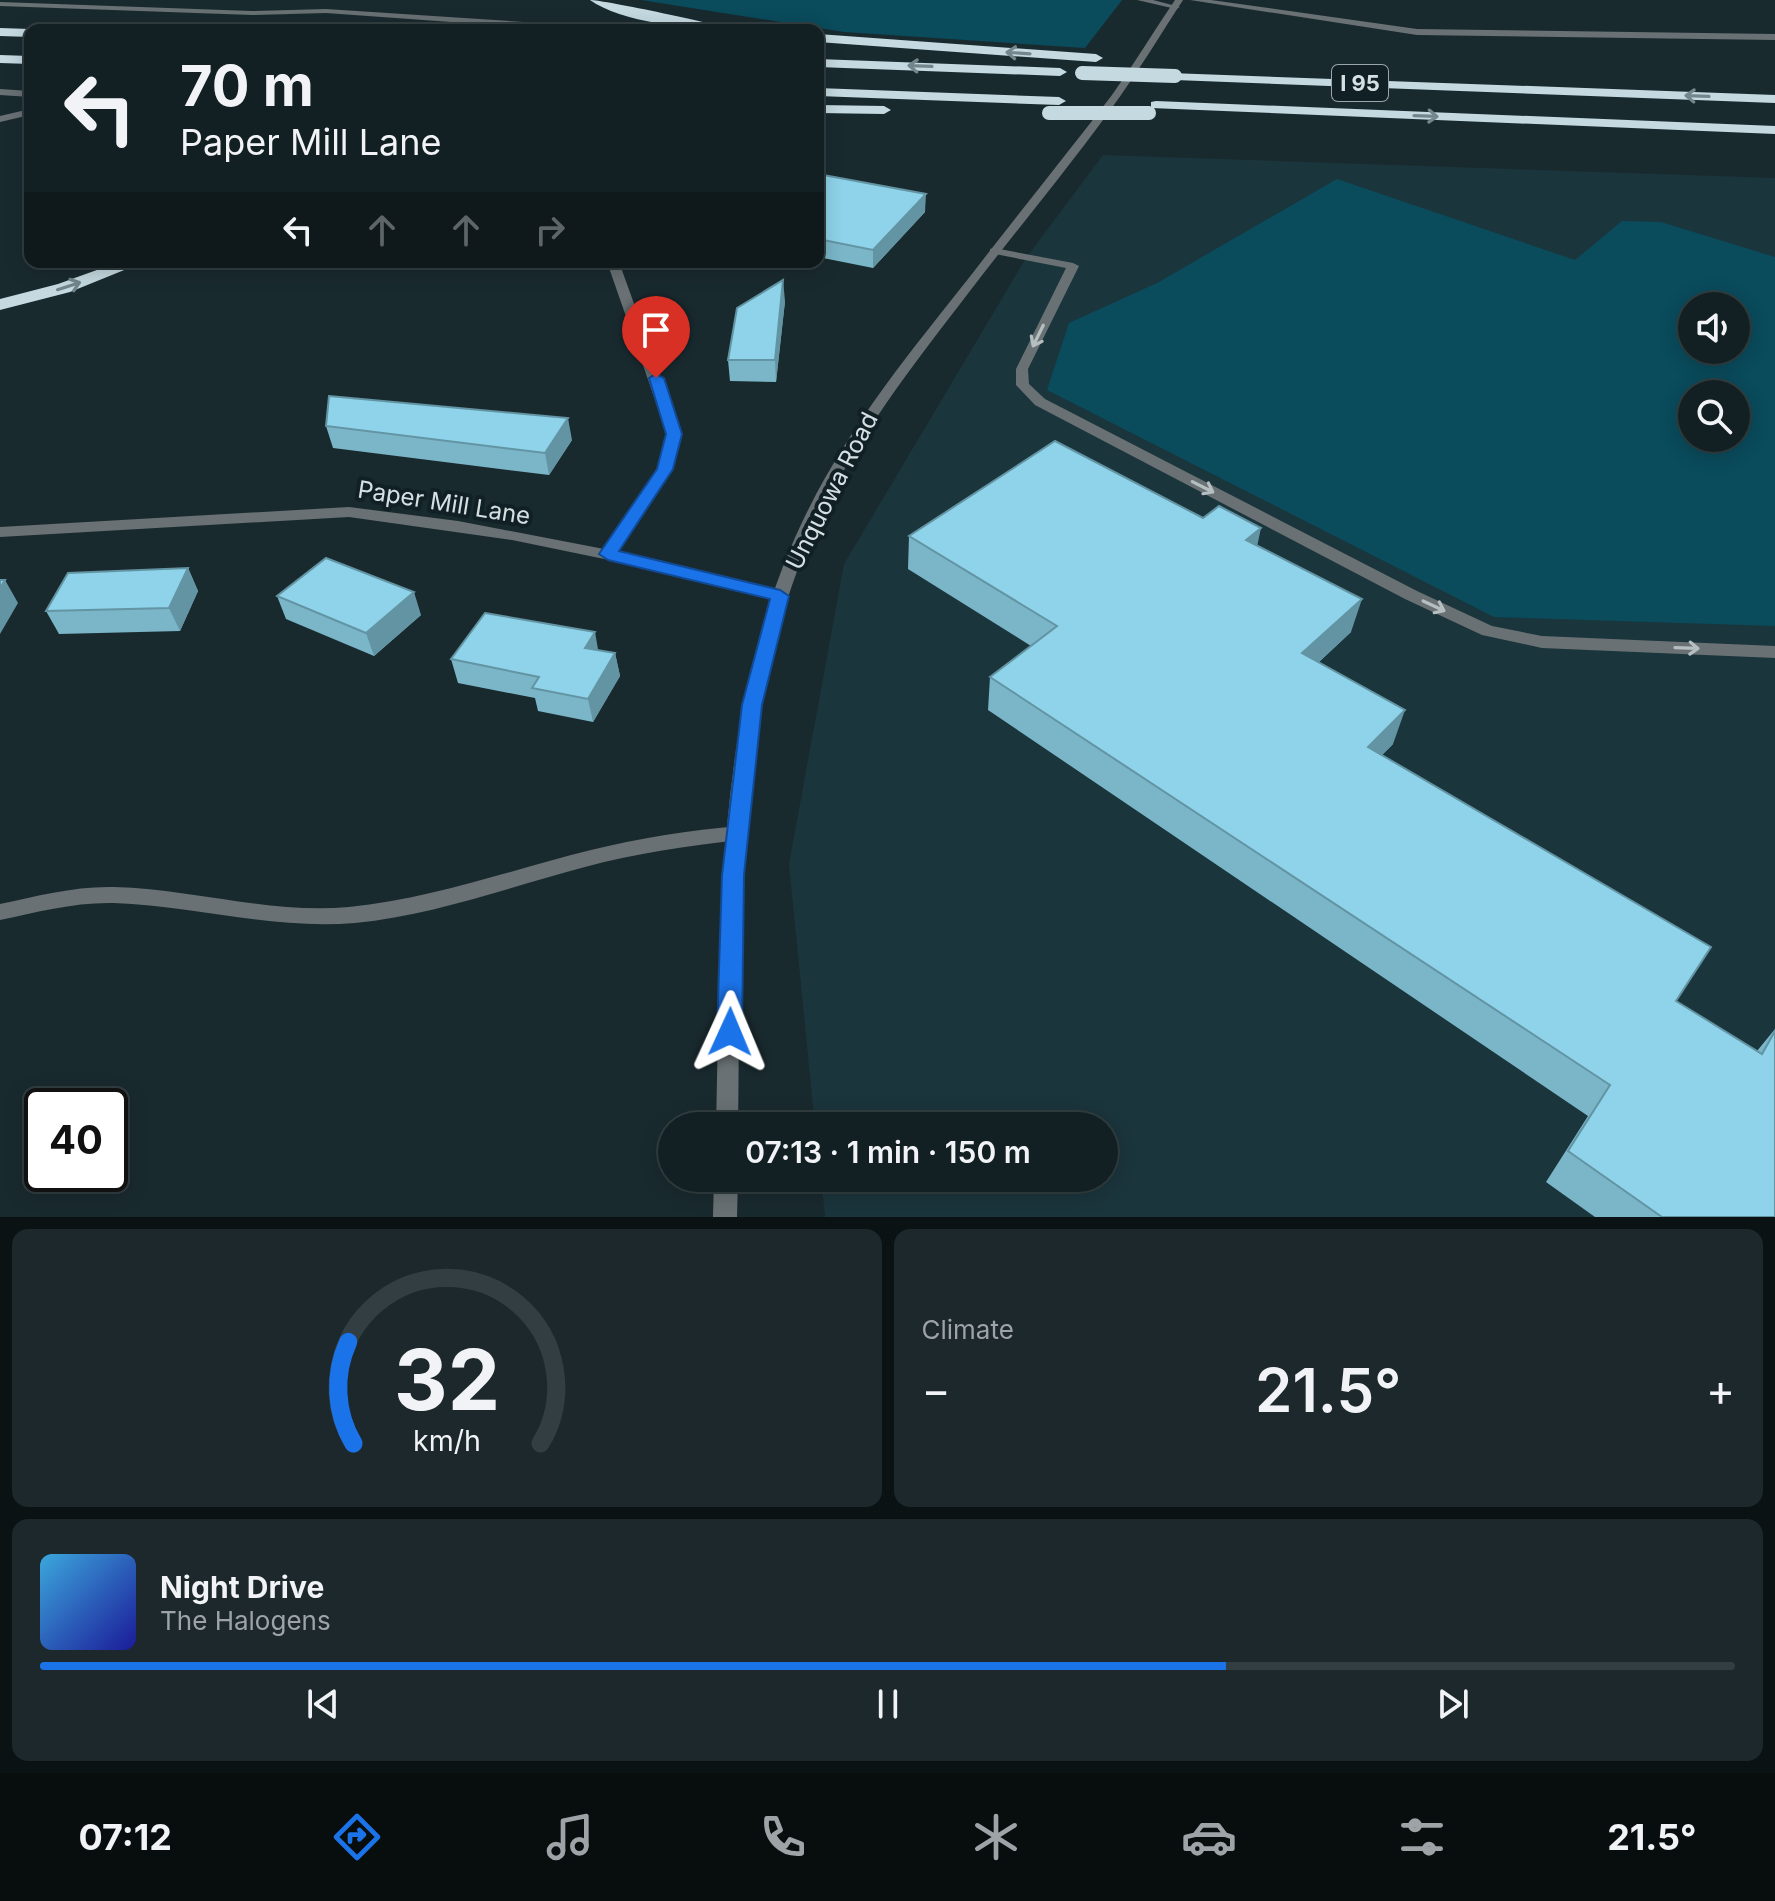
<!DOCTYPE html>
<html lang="en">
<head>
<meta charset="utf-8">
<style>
  body { margin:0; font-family:Inter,sans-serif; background:#1c282b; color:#f1f3f6; height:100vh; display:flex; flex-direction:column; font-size:30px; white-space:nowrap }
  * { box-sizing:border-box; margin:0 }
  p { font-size:26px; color:#9da3a6 }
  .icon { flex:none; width:44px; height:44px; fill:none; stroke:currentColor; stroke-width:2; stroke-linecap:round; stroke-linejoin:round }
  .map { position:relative; height:1217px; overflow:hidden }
  .side { display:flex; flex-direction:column; gap:12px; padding:12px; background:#0a1213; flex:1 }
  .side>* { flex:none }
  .guide { position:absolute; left:24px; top:24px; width:800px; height:244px; border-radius:16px; box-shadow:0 4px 20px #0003,0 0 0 2px #323e41; background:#132023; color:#f1f3f6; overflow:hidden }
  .buttons { position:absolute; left:1678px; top:292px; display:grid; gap:16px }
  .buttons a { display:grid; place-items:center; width:72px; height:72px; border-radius:50%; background:#132023; box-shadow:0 4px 20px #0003,0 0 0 2px #323e41; font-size:40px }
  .speed { position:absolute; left:24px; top:1088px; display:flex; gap:16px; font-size:40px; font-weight:700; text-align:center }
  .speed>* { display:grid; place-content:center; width:104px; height:104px; border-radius:50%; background:#132023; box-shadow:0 4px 20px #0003,0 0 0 2px #323e41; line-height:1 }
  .speed .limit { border:4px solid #111; border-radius:12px; background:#fff; color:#111 }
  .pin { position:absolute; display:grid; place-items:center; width:68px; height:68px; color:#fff; margin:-82px -34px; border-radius:50% 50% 50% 0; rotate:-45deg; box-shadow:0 0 8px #0007 }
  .pin .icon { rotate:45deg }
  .me { position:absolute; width:88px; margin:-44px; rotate:1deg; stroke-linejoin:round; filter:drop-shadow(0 0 6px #0008) }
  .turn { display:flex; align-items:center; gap:28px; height:168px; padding:0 24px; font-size:36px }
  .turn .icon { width:104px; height:104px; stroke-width:2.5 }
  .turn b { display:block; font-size:56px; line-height:68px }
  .lanes { display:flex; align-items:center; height:76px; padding:0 24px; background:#0003; justify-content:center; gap:40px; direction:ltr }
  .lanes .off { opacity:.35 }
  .big { font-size:60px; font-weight:600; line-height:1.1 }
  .side .card { flex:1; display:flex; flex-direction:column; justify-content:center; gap:12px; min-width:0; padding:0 28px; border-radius:16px; background:#1c282b }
  .side .dial { align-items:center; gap:0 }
  .dial svg { height:208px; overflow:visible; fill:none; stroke:#323e41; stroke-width:7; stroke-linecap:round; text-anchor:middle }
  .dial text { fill:#f1f3f6; stroke:none }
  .song { display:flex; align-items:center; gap:24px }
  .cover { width:96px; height:96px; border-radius:12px; background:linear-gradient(135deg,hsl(200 70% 55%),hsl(240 70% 35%)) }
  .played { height:8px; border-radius:4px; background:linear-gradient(90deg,#1a73e8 70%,#323e41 70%) }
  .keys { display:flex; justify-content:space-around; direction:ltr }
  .heat { display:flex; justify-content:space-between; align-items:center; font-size:44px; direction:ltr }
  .side .tiles { flex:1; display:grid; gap:12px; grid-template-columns:1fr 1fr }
  .card:last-child { grid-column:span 2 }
  .trip { position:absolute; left:658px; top:1112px; width:460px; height:80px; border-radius:40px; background:#132023; box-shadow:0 4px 20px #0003,0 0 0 2px #323e41; font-weight:600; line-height:80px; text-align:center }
  .tab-bar { display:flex; height:128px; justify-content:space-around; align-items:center; background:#080d0e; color:#9da3a6 }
  .tab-bar .icon { width:56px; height:56px }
  .tab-bar .on { color:#1a73e8 }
  .tab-bar b { font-size:36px; color:#f1f3f6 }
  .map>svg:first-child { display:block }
  .built { fill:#1b353c; fill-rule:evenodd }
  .green { fill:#0a4b5c; fill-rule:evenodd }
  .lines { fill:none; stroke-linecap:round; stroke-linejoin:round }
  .service { fill:#697174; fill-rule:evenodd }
  .minor { fill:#697174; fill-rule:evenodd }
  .tertiary { fill:#697174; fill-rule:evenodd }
  .motorway { fill:#c4d9e0; fill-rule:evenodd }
  .motorway-bridge { stroke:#c4d9e0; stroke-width:14 }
  .wall { fill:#7ab5c8 }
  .shaded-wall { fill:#6394a3 }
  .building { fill:#8ed3e9; stroke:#6394a3; stroke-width:2 }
  .oneway { stroke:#73868c }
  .oneway2 { stroke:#b5bfc2 }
  .route { fill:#1a73e8; stroke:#114b97; stroke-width:2 }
  .labels { text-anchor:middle; stroke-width:8; stroke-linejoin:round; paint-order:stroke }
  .shield { fill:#102025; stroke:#9ba6aa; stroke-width:2 }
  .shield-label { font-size:22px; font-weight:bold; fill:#d6e0e3 }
  .street-label { font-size:24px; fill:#d6e0e3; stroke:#102025 }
</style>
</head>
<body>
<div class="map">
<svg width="1775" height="1217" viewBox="0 0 1775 1217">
  <rect width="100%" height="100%" fill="#192a2f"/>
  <path class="built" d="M1103,155l672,23v1039h-950l-4,-39h283v-52h-289l-26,-262 55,-300 182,-306zM1692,306h44v44h-44zM1692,394h44v44h-44z"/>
  <g class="green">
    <path d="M641,0h481l-37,48 -241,-16z"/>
    <path d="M1337,179l238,81 47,-39 39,1 114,35v369l-281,-9 -447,-227 22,-67 88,-40zM1692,306h44v44h-44zM1692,394h44v44h-44z"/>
  </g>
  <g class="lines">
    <g class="service">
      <path d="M1137,0h16l27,7 -4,2z"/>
      <path d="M1190,0h21l206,29 358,5v6l-358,-5z"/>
      <path d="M0,2l252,9 74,-2 274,18 4,3h-40l-238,-17 -74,2 -252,-9z"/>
      <path d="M0,89l30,2v6l-30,-2z"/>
      <path d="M30,109v6l-30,7v-6z"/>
      <path d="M994,248l79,15 6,3 -51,103 1,15 16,15 372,192 75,35 50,10 233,10v12l-233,-10 -60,-13 -77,-36 -370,-194 -19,-20v-16l50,-101 -76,-15v-4z"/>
      <path d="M740,826l7,2 2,5 -2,5 -7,2c-52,6 -104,13 -155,27 -76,20 -151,48 -230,56 -82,7 -160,-17 -241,-20 -39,-1 -77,9 -114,17v-16c37,-8 75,-18 114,-17 79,2 155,27 235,20 83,-8 161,-37 242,-57 49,-12 99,-20 149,-24z"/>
    </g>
    <path class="minor" d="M607,262h12l62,172 -9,35 -55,83 169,40 2,4 -2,4 -6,1 -161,-39 -107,-22 -163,-23 -349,20v-10l349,-20 109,14 146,28 54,-80 9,-35z"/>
    <g class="tertiary">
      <path d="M1175,0h8c-21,32 -40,64 -62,95 -43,61 -92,120 -138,179 -68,89 -134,169 -177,274 -74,181 -65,386 -68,578h-22c5,-192 -2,-399 75,-579 44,-104 112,-186 181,-273 46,-60 94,-119 140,-179 22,-31 42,-64 63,-95z"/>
      <path d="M714,1178h24l-1,39h-24z"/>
    </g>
    <g class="motorway">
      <path d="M590,0c13,0 134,25 140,30 -37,0 -110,-8 -140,-30z"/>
      <path d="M0,28l30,1 3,1h-3v7l-30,-1z"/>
      <path d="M818,34l278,20 7,4 -7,4 -278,-20z"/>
      <path d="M0,55l30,1v8l-30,-1z"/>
      <path d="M818,59l242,9 7,4 -7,4 -242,-9z"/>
      <path d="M1170,73l605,22v8l-600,-23 -7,-4z"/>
      <path d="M818,88l241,9 7,4 -7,4 -241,-9z"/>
      <path d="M1156,101l619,25v8l-624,-26v-6z"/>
      <path d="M818,105l66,1 7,4 -7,4 -66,-1z"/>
      <path d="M119,262h25l-74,30 -70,18v-11l58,-15z"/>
    </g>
    <g class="motorway-bridge">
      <path d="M1082,73l93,3"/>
      <path d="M1049,113h100"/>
    </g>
  </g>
  <g class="wall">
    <path d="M818,174l107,38 -52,56 -55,-11z"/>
    <path d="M785,301l-9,81 -46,-1 -2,-21z"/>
    <path d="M326,426l246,14 -23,35 -216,-27z"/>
    <path d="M1203,518l54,27 94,87 -32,30 74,82 -11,11 294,246 81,50 18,-22v188h-180l-49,-35 42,-66 -600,-406 2,-33 41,-31 -123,-77 1,-33z"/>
    <path d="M188,568l10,23 -18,40 -121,3 -13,-23z"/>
    <path d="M277,596l144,19 -47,41 -88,-37z"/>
    <path d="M598,650l17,3 5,23 -27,46 -55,-11 -3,-13 -77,-15 -7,-24z"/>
  </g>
  <g class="shaded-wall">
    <path d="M926,194l-1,18 -52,56v-18z"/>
    <path d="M783,280l2,21 -9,81 -1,-22z"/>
    <path d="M568,418l4,22 -23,35 -4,-22z"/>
    <path d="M1261,528l-7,33 -8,-21z"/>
    <path d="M188,568l10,23 -18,40 -11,-23z"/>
    <path d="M5,580l13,23 -18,31v-46z"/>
    <path d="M414,592l7,23 -47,41 -8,-23z"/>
    <path d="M1362,599l-11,33 -58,54 9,-33z"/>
    <path d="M595,632l4,23 -14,-7z"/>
    <path d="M615,653l5,23 -27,46 -5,-23z"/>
    <path d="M1405,710l-12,34 -37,37 12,-34z"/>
  </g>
  <g class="building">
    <path d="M818,174l108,20 -53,56 -55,-11z"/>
    <path d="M783,280l-8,80h-47l9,-52z"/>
    <path d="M329,396l239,22 -23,35 -219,-27z"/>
    <path d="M1055,441l148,77 16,-12 42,22 -15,12 116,59 -60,54 103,57 -37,37 343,200 -35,54 86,53 13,-23v186h-113l-94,-66 42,-66 -620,-408 67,-51 -148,-90z"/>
    <path d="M326,558l88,34 -48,41 -89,-37z"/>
    <path d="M188,568l-19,40 -123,3 22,-38z"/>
    <path d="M0,580h5l-5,8z"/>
    <path d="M485,613l110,19 -10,16 30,5 -27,46 -56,-11 7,-11 -88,-18z"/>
  </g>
  <defs><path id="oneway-shaft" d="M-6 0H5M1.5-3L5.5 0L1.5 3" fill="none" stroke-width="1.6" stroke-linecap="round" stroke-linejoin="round" transform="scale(2)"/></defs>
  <g class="oneway">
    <use href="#oneway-shaft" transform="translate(1018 53) rotate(-176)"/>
    <use href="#oneway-shaft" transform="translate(920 66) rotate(-178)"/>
    <use href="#oneway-shaft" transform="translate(1697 96) rotate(-178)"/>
    <use href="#oneway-shaft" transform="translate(1426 116) rotate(2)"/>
    <use href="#oneway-shaft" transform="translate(69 286) rotate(-18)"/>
  </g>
  <g class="oneway2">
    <use href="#oneway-shaft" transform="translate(1038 336) rotate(116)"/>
    <use href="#oneway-shaft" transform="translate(1203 487) rotate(27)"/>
    <use href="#oneway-shaft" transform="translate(1434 606) rotate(25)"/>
    <use href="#oneway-shaft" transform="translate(1687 648) rotate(2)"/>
  </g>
  <path class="route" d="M656,374l8,4 18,56 -9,35 -54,82 161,39 9,6 -27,109 -18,170 -2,157 -4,8 -8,3 -9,-3 -4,-8 5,-157 20,-170 28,-106 -162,-39 -9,-6 58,-85 9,-35 -17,-56z"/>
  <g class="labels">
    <rect class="shield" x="1332" y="65" width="56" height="36" rx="6"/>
    <g class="shield-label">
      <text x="1360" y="91">I 95</text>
    </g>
    <g class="street-label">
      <text transform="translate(832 491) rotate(-63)" y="8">Unquowa Road</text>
      <text transform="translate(444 503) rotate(9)" y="8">Paper Mill Lane</text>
    </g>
  </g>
</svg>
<div class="buttons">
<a><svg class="icon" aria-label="sound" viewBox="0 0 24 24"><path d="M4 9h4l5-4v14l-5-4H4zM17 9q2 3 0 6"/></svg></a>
<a><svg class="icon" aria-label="search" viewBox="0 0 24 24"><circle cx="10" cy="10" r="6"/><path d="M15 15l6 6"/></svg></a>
</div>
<div class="speed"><div class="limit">40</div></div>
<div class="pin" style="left:656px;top:378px;background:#d93025"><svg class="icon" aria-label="arrive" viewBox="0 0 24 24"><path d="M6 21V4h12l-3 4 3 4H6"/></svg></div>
<svg class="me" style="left:730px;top:1032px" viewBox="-20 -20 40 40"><path d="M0-17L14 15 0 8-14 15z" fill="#1a73e8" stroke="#fff" stroke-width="4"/></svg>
<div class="trip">07:13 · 1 min · 150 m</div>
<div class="guide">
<div class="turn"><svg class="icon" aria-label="left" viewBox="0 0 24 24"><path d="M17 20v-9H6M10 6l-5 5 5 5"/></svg><div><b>70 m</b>Paper Mill Lane</div></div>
<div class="lanes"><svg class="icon" aria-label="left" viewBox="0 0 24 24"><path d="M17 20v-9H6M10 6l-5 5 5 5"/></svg><svg class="icon off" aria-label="ahead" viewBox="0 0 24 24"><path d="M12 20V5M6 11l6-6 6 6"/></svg><svg class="icon off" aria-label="ahead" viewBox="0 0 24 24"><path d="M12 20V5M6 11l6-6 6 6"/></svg><svg class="icon off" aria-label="right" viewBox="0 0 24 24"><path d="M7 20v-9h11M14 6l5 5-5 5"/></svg></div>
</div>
</div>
<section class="side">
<div class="tiles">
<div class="card dial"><svg viewBox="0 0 100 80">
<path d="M14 69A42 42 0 1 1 86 69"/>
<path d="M14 69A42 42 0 0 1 12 30" stroke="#1a73e8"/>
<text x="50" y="56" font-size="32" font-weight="700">32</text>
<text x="50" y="72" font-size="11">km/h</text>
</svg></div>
<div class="card"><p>Climate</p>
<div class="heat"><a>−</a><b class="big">21.5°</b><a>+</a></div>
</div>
<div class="card">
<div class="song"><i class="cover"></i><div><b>Night Drive</b><p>The Halogens</p></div></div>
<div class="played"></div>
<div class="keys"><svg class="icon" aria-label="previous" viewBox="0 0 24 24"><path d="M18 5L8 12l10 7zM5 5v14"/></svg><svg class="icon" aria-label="pause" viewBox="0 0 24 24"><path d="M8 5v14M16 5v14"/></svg><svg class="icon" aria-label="next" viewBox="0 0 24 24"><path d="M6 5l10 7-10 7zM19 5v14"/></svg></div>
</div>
</div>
</section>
<nav class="tab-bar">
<b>07:12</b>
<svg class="icon on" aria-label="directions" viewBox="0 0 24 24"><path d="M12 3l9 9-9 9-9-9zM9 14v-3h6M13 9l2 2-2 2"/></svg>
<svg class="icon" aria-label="music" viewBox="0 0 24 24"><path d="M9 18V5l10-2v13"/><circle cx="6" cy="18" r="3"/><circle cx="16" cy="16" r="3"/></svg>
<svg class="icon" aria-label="phone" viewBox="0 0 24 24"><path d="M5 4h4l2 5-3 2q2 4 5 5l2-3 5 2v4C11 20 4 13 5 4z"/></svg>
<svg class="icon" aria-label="climate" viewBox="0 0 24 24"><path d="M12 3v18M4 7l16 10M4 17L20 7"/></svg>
<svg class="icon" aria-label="car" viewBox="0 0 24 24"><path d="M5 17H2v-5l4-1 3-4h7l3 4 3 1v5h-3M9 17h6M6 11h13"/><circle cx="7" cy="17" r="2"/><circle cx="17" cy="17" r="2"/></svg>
<svg class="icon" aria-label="filters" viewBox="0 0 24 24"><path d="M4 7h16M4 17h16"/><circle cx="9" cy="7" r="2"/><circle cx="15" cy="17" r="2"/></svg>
<b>21.5°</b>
</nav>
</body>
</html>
